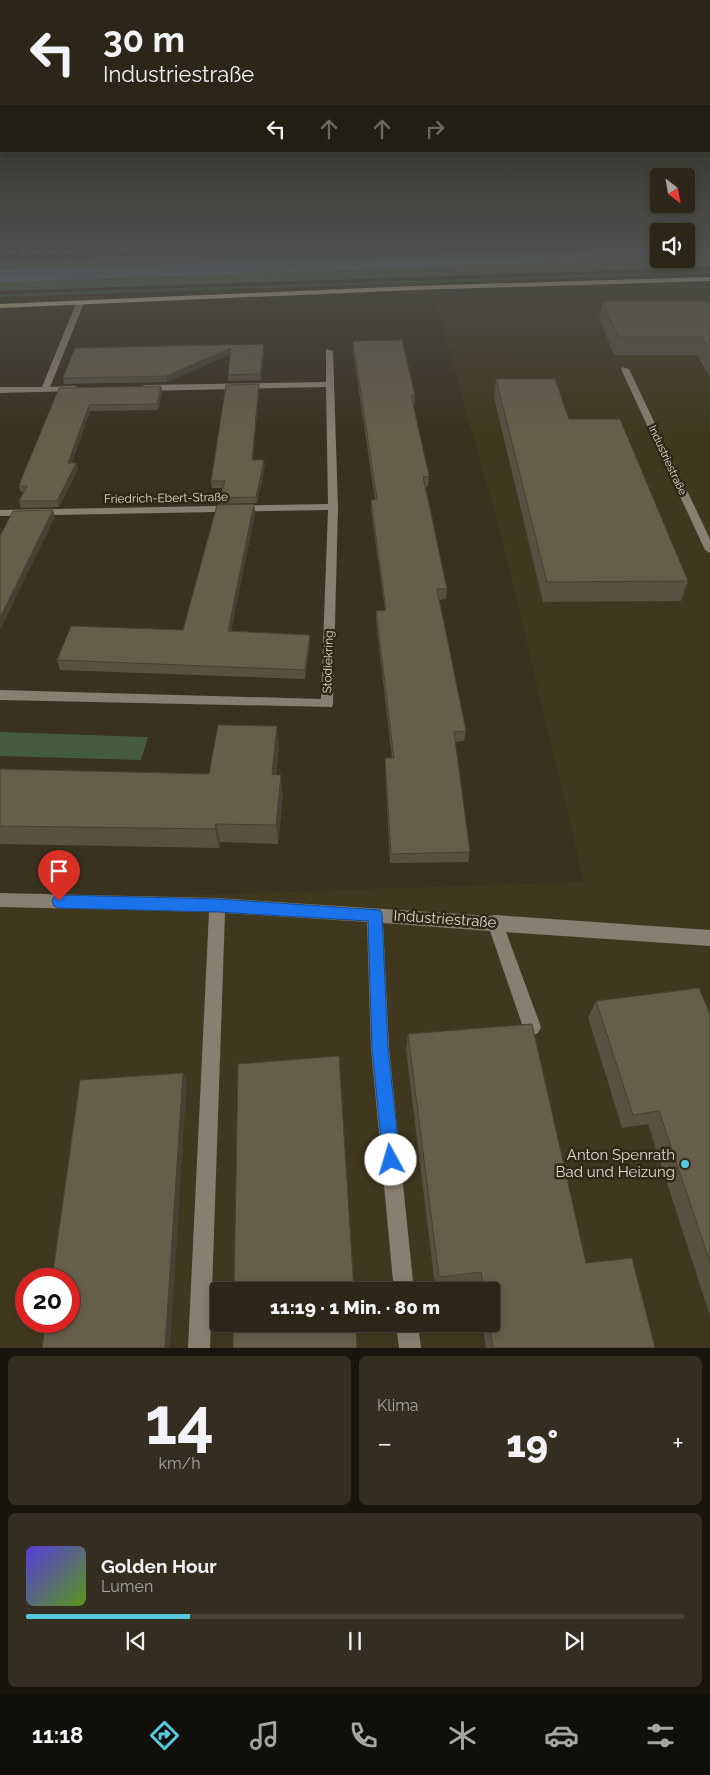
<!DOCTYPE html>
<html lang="de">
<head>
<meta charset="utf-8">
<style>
  body { margin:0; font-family:Raleway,sans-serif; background:#332e20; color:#f1f3f6; height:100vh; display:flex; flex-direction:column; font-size:19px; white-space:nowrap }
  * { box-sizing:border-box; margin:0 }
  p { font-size:16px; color:#a6a5a1 }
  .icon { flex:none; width:28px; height:28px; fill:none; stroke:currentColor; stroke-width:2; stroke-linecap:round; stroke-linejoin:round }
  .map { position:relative; height:1348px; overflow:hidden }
  .panel { display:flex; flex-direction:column; gap:8px; padding:8px; background:#18150d; flex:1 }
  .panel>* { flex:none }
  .top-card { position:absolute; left:0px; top:0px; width:710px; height:152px; box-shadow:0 2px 8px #0003,0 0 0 1px #474336; background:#2b2617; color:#f1f3f6; overflow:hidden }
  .needle { width:32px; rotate:149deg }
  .tools { position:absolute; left:650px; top:168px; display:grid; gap:10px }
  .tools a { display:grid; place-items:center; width:45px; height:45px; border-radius:5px; background:#2b2617; box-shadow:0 2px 8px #0003,0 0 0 1px #474336; font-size:25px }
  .speed { position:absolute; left:15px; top:1268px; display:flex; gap:10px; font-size:25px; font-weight:700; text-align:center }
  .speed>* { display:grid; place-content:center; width:65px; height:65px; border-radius:50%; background:#2b2617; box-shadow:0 2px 8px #0003,0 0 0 1px #474336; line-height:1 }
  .speed .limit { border:8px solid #d22; background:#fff; color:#111 }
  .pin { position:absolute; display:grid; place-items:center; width:42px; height:42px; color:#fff; margin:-51px -21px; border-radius:50% 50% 50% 0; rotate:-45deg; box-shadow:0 0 5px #0007 }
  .pin .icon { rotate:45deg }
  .me { position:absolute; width:55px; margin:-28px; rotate:354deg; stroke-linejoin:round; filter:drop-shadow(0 0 4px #0008) }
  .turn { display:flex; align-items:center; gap:18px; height:105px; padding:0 20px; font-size:22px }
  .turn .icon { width:65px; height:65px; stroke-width:2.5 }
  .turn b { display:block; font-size:35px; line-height:42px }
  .lanes { display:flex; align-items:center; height:48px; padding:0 20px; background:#0003; justify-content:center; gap:25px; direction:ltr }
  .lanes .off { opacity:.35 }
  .big { font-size:38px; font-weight:800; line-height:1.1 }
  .panel .card { flex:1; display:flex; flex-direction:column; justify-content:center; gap:8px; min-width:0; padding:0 18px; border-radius:8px; background:#332e20 }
  .panel .dial { align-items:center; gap:0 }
  .dial b { font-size:65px; line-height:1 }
  .song { display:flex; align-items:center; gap:15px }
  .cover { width:60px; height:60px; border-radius:8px; background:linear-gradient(135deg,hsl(250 70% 55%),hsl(90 70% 35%)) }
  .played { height:5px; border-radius:2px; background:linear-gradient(90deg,#55cade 25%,#474336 25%) }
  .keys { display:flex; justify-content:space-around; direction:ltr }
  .heat { display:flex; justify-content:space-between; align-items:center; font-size:28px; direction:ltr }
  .panel .tiles { flex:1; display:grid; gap:8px; grid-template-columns:1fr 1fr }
  .card:last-child { grid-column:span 2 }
  .trip { position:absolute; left:210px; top:1282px; width:290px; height:50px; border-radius:5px; background:#2b2617; box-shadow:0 2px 8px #0003,0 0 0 1px #474336; font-weight:800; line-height:50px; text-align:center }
  .menu { display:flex; height:80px; justify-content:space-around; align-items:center; background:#110f09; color:#a6a5a1 }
  .menu .icon { width:35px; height:35px }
  .menu .active { color:#55cade }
  .menu b { font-size:22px; color:#f1f3f6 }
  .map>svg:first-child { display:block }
  .built { fill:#40381e; fill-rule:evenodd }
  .green { fill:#445b3d }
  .forest { fill:#4f6748 }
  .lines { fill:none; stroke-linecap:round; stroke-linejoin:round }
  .canal { fill:#63849f; fill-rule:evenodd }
  .minor { fill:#897f70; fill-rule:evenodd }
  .major { fill:#e0ccac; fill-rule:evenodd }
  .rail-casing { stroke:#cdc9bc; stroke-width:4 }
  .rail { stroke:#2f2815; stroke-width:2.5; stroke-dasharray:7; stroke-linecap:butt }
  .wall { fill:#57513f }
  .shaded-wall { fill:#474233 }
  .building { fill:#655e49; stroke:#474233 }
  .route { fill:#1a73e8; stroke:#114b97 }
  .poi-dot { fill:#55cade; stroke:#2f2815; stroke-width:2 }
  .labels { text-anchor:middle; stroke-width:5; stroke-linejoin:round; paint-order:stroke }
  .far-street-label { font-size:11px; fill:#dfdbcf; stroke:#2f2815 }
  .street-label { font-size:12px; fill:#dfdbcf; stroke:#2f2815 }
  .near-street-label { font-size:15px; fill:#dfdbcf; stroke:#2f2815 }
  .near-poi-label { font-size:15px; fill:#dfdbcf; stroke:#2f2815; text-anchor:end }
</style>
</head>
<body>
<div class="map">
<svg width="710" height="1348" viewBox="0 0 710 1348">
  <rect width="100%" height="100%" fill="#39321f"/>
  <path class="built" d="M710,286v1061h-710v-445l584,-20 -83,-347 -68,-242zM26,1279h43v42h-43zM219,1291h272v33h-272z"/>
  <g class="green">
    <path d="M710,271v2l-710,24v-3z"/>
    <path d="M0,732l148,5 -7,23 -141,-4z"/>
  </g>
  <path class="forest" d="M407,247h252v12h27v-12h24v20l-710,24v-31z"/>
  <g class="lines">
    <g class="canal">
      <path d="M659,247v12l-659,23v-12z"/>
      <rect x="686" y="247" width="24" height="11"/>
    </g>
    <g class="minor">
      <path d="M77,301l7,2 -34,84 24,-1 3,1v4l-77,2v-6h42z"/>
      <path d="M326,349l7,2 5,156 -5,197 -1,3 -332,-7v-10l321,9 7,-189 -328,6v-6l328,-6 -2,-117 -182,4 -4,-3 4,-3 182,-3z"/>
      <path d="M622,367l7,2 81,170v14l-5,-3 -84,-181z"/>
      <path d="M0,893l217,5 274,18 4,-1 215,15v16l-204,-14 35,95 -3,6 -6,3 -6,-3 -3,-6 -33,-96 -107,-8 6,125 25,243h-20l-23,-243 -4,-126 -142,-9 -15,435h-22l21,-436 -209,-5z"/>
      <path d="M396,1324h22l3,24h-22z"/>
    </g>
    <path class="major" d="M710,277v4l-296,9 -414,18v-4l414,-18z"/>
    <defs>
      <path id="rail" d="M0,253l205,-6"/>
    </defs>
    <use href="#rail" class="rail-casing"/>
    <use href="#rail" class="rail"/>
  </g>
  <g class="wall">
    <path d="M603,301h107v76l-13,-22h-83l-15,-37z"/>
    <path d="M353,341l62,54 -1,10h-1l16,71 -1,11h-2l21,102 -1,10 -7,1 27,131 -2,10 -9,1 15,110 -2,10 -78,1 -5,-95v-10h7l-16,-137v-10l9,-1 -14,-100v-10l4,-1 -22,-148z"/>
    <path d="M264,344v6l-3,30 -33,1v-6l3,-21 -64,28 -103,2 -1,-6 12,-30z"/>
    <path d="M496,379l73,40 119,162 -7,20 -138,1 -49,-205z"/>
    <path d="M161,386l1,6 -4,18 -68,1 -18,52h4l2,6 -19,38 -38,1 -2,-7 5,-9h-3l-2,-6 40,-98z"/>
    <path d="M259,390l-6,70 12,6 -8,37 -36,1 -1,-6 3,-10h-11l-1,-7z"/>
    <path d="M254,504l1,9 -24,118 79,4v9l-5,35 -245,-9 -3,-10 126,-30z"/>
    <path d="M279,746l-3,29 7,19 -5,50 -58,-2 -1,6 -219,-4v-75l209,5z"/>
    <path d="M596,1001l114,13v302l-62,-192 -26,4 -34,-111z"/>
    <path d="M408,1034l178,229 69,85h-169l-4,-24h9v-33h-14l-1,-10 -41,4 -29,-235z"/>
  </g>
  <g class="shaded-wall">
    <path d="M264,344v6l-3,30 -1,-6z"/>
    <path d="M231,348l1,6 -65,28 -1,-6z"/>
    <path d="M259,384v6l-7,76v-6z"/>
    <path d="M161,386l1,6 -4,18 -1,-6z"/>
    <path d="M89,405l1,6 -20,58 -2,-6z"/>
    <path d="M264,460l1,6 -8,37 -1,-6z"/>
    <path d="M76,463l2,6 -19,38 -2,-6z"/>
    <path d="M254,504l1,9 -26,128 -1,-10z"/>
    <path d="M53,510l2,7 -55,113v-12z"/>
    <path d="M310,635v9l-5,35v-9z"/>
    <path d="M277,726l2,20 -5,48 -2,-20z"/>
    <path d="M281,775l2,19 -5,50 -2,-19z"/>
    <path d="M216,824l4,18 -1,6 -4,-19z"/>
    <path d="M183,1073l4,8 -17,267h-5z"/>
  </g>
  <g class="building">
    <path d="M603,301h107v49l-8,-13h-84z"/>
    <path d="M402,340l13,55h-4l18,81 -6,1 24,112h-10l29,142 -12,1 16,120 -79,2 -6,-96h9l-18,-147 10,-1 -15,-110 6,-1 -24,-158z"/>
    <path d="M264,344l-4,30 -32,1 3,-27 -65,28 -103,2 12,-30z"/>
    <path d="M496,379h59l14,40h51l68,162 -141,1z"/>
    <path d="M259,384l-7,76h12l-8,37 -36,1 5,-17h-14l15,-96z"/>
    <path d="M161,386l-4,18 -68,1 -21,58h8l-19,38h-38l8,-15h-8l2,-6 38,-92z"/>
    <path d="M254,504l-26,127 82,4 -5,35 -248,-10 14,-34 112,4 34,-125z"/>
    <path d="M53,510l-53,108v-82l13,-25z"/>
    <path d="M218,725l59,1 -5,48 9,1 -5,50 -60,-1 -1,5 -215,-3v-57l209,5z"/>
    <path d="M699,988l11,26v248l-51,-151 -26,4 -37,-114z"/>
    <path d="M532,1024l54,239 46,-5 23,90h-162l-4,-24h2v-33h-7l-3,-19 -42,5 -31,-243z"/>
    <path d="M339,1056l15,235h-120l4,-227z"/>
    <path d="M183,1073l-18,275h-123l4,-27h23v-42h-17l28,-199z"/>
    <path d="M233,1324h123l1,24h-124z"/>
  </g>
  <linearGradient id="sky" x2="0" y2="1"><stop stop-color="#1f1c11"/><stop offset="0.57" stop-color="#4e4f4d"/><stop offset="1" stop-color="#4e4f4d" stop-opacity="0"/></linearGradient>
  <rect width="710" height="435" fill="url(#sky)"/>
  <path class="route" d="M59,895l159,4 162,11 2,4 6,134 12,112 -3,6 -6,3 -6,-3 -2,-6 -11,-112 -4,-127 -150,-9 -159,-4 -5,-2 -2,-5 2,-4z"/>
  <circle class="poi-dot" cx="685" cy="1164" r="5"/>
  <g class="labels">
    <g class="far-street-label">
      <text transform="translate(668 460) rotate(65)" y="4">Industriestraße</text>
    </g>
    <g class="street-label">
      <text transform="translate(166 498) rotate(-1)" y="4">Friedrich-Ebert-Straße</text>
      <text transform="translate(328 662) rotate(-88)" y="4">Stodiekring</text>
    </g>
    <g class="near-street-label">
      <text transform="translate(445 919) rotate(4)" y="5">Industriestraße</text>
    </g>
    <g class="near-poi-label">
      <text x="675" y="1160">Anton Spenrath<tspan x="675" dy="17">Bad und Heizung</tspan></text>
    </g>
  </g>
</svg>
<div class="tools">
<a><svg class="needle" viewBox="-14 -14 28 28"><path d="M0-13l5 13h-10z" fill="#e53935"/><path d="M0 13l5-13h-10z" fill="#a6a5a1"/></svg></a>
<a><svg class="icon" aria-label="sound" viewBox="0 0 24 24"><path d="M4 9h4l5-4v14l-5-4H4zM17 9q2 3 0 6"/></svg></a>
</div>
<div class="speed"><div class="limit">20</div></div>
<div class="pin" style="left:59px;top:901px;background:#d93025"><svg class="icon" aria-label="arrive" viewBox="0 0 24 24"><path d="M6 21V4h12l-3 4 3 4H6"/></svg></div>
<svg class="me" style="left:391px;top:1160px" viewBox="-20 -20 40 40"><circle r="19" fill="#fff"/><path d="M0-13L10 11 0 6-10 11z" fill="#1a73e8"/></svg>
<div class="trip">11:19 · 1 Min. · 80 m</div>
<div class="top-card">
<div class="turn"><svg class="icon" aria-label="left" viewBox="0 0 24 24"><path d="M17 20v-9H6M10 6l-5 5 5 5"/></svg><div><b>30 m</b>Industriestraße</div></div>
<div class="lanes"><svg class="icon" aria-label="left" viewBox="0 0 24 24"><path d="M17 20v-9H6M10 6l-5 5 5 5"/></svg><svg class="icon off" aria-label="ahead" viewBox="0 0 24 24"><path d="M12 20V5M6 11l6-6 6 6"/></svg><svg class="icon off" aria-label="ahead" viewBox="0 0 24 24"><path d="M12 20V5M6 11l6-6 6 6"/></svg><svg class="icon off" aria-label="right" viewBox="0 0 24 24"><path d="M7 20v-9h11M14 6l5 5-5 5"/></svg></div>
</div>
</div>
<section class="panel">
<div class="tiles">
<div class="card dial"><b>14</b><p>km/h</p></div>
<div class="card"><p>Klima</p>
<div class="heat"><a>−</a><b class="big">19°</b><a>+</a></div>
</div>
<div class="card">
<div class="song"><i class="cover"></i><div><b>Golden Hour</b><p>Lumen</p></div></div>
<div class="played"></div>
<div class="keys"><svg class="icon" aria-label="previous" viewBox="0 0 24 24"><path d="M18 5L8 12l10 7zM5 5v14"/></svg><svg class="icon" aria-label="pause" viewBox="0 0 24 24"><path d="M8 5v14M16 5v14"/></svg><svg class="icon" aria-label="next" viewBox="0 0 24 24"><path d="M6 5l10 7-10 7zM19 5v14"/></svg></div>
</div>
</div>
</section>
<nav class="menu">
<b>11:18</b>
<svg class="icon active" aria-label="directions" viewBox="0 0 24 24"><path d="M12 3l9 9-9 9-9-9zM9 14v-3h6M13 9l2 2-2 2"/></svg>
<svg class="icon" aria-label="music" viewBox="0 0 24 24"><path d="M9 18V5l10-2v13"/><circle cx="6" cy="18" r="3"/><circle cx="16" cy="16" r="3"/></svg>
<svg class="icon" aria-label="phone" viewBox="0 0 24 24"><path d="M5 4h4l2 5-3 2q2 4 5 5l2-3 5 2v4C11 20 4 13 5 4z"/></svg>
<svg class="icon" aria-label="climate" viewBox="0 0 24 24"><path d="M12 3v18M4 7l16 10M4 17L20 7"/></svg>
<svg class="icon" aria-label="car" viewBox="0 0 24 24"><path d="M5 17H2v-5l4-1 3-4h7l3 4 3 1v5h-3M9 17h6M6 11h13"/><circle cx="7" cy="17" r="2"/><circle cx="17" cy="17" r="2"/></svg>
<svg class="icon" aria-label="filters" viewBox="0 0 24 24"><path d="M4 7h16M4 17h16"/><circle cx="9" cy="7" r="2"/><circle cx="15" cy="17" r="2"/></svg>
</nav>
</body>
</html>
